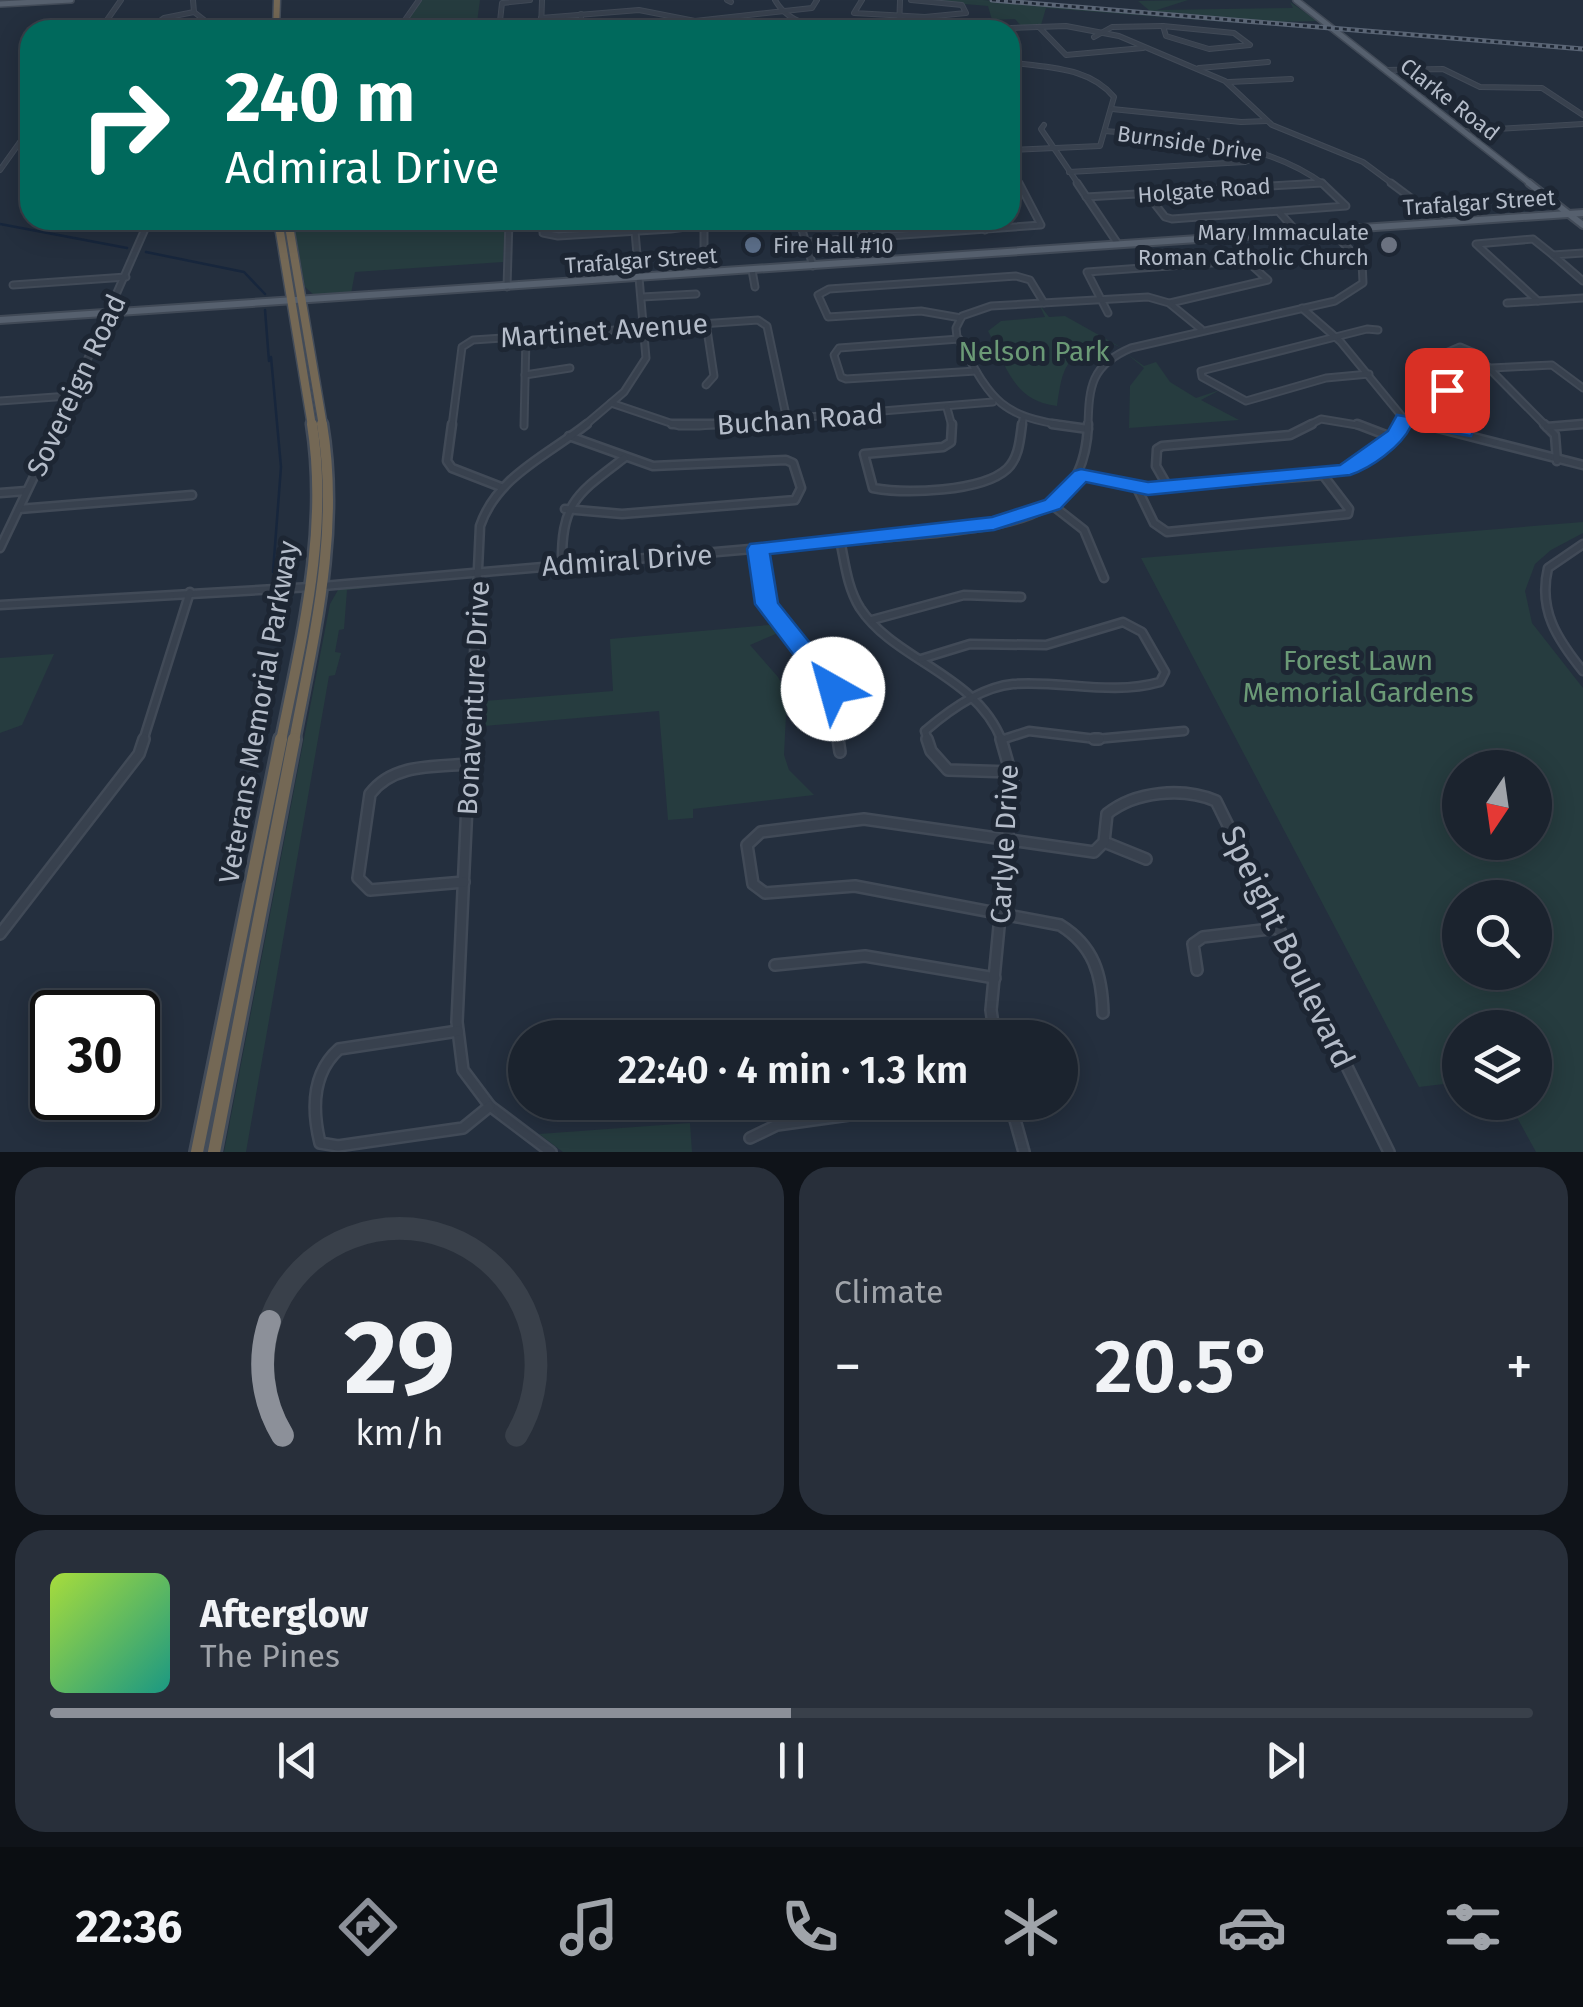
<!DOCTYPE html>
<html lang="en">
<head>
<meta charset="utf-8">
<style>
  body { margin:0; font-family:"Fira Sans",sans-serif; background:#282f3a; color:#f1f3f6; height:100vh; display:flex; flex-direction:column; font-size:38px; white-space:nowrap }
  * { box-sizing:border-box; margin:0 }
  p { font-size:32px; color:#a0a4aa }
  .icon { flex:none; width:55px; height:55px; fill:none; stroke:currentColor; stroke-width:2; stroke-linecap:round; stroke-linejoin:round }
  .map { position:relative; height:1152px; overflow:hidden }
  .drawer { display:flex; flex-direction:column; gap:15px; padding:15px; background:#0f1319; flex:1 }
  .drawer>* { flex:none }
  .hud { position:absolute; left:20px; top:20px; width:1000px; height:210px; border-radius:30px; box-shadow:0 5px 25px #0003,0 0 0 2px #39404a; background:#00695c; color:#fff; overflow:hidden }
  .needle { width:65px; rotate:193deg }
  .fabs { position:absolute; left:1442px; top:750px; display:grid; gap:20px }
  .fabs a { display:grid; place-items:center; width:110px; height:110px; border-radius:50%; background:#1b232e; box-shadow:0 5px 25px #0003,0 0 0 2px #39404a; font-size:50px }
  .speed { position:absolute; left:30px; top:990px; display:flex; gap:20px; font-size:50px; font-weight:700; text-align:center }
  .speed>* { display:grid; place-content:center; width:130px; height:130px; border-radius:50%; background:#1b232e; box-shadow:0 5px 25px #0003,0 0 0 2px #39404a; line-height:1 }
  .speed .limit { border:5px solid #111; border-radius:15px; background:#fff; color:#111 }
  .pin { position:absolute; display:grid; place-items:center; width:85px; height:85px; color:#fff; margin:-42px; border-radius:20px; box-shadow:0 5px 15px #0006 }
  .me { position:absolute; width:110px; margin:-55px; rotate:322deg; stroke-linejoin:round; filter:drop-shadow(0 0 8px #0008) }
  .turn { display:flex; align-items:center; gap:35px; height:210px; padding:0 40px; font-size:45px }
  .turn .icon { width:130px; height:130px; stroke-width:2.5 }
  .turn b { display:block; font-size:70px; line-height:85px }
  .big { font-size:75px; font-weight:600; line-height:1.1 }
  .drawer .widget { flex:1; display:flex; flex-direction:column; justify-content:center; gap:15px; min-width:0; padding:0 35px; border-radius:30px; background:#282f3a }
  .drawer .dial { align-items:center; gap:0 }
  .dial svg { height:260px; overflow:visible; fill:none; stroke:#39404a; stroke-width:7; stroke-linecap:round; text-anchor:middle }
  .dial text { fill:#f1f3f6; stroke:none }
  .song { display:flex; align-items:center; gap:30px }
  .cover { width:120px; height:120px; border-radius:15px; background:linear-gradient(135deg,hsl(80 70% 55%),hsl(170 70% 35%)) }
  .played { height:10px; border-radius:5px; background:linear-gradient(90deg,#8c9099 50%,#39404a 50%) }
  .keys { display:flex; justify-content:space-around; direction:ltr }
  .heat { display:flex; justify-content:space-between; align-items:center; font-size:55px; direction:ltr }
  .drawer .tiles { flex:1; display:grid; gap:15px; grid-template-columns:1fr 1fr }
  .widget:last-child { grid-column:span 2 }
  .trip { position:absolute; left:508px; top:1020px; width:570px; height:100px; border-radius:50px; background:#1b232e; box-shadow:0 5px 25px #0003,0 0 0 2px #39404a; font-weight:600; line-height:100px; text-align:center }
  .tab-bar { display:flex; height:160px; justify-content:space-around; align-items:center; background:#0b0e12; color:#a0a4aa }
  .tab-bar .icon { width:70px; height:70px }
  .tab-bar .current { color:#8c9099 }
  .tab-bar b { font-size:45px; color:#f1f3f6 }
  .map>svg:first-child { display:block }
  .green { fill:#263c3f; fill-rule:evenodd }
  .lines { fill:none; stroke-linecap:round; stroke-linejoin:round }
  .stream { stroke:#17263c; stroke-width:2.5 }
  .minor-far3-casing { stroke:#414a57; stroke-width:6 }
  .minor-far2-casing { stroke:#414a57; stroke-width:9 }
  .minor-far1-casing { stroke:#414a57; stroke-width:11 }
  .minor-casing { stroke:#414a57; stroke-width:14 }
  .major-far1-casing { stroke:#414a57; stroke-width:8 }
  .major-casing { stroke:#414a57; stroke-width:10 }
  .highway-far3-casing { stroke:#434c59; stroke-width:9 }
  .highway-far2-casing { stroke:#434c59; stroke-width:11 }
  .highway-far1-casing { stroke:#434c59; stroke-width:15 }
  .highway-casing { stroke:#434c59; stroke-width:18 }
  .minor-far3 { stroke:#38414e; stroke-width:4 }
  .minor-far2 { stroke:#38414e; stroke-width:5 }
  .minor-far1 { stroke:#38414e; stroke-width:6 }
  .minor { stroke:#38414e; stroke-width:9 }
  .major-far1 { stroke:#56606e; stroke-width:5 }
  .major { stroke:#56606e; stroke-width:6 }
  .highway-far3 { stroke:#746855; stroke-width:6 }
  .highway-far2 { stroke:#746855; stroke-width:8 }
  .highway-far1 { stroke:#746855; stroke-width:10 }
  .highway { stroke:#746855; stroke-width:12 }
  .rail-casing { stroke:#5a6575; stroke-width:5 }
  .rail { stroke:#1d2633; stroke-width:2.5; stroke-dasharray:4; stroke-linecap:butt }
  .route { fill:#1a73e8; stroke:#114b97; stroke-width:2.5 }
  .service-dot { fill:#5c6f8a; stroke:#1d2633; stroke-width:4 }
  .worship-dot { fill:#6b7280; stroke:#1d2633; stroke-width:4 }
  .labels { text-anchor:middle; stroke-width:10; stroke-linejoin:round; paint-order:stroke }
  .far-street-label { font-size:22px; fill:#b4bcc9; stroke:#1d2633 }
  .far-poi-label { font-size:22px; fill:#b4bcc9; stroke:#1d2633; text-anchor:end }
  .street-label { font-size:28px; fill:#b4bcc9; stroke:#1d2633 }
  .park-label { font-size:28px; fill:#6b9a76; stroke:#1d2633 }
  .near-street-label { font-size:32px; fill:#b4bcc9; stroke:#1d2633 }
</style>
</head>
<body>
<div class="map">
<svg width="1583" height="1152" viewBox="0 0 1583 1152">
  <rect width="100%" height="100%" fill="#242f3e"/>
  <g class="green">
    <path d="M422,0h58l-4,30h-68v-12z"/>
    <path d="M917,0h66l269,24 -206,-16 -5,17 -20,1 -6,-7 -23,1 -4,-14z"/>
    <path d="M1188,0l-31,10 136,-2 -3,-6 28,19 -39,1 -129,-11 -12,-10z"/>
    <path d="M293,220h212l-2,42 -148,10 -4,22 -37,1 -9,-8z"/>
    <path d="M1039,304l10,13 16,-1 57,32 -20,-9c-37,21 -39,25 -45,67 -44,-5 -50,-39 -69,-75l13,-10 44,-4z"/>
    <path d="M1127,354l17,12 12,-4 14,20 26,16 24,-8 -19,10 38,20 -110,8 1,-42 14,-18z"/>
    <path d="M1583,522v11l-32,17 -16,14 -10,27 7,32 51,65v464h-47l-27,-49 26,-1v-74h-75v54l-41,5 -278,-529zM1460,768h75v74h-75zM1460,898h75v74h-75z"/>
    <path d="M348,585l17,3 -18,2 -3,39 -5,1 -4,22 6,1 -6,22 -6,1 -83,476h-22l106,-548 8,-14z"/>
    <path d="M769,625l9,8 -28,12 28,32 9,18 -3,60 5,15 25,25 -121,14v9l-25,2 -9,-109 -175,15v-25l129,-10 -3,-52z"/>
    <path d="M54,654l-32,71 -22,8v-75z"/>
    <path d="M690,1123l2,29h-129l-24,-18z"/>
  </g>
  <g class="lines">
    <g class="stream">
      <path d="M0,224l127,24"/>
      <path d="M146,252l98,20 21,22"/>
      <path d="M265,310l4,51"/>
      <path d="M271,357l10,110 -8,105"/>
    </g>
    <defs>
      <g id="minor-far3">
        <path d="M193,0l1,12 23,18"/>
        <path d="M727,0l4,2"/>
        <path d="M775,0c18,32 60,28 92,30"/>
        <path d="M862,0l-8,13 71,4 41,-4 -4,-8 -51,-5"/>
        <path d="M581,14v9l6,3 56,-2 31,6"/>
        <path d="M541,18l98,-8 56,11"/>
        <path d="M405,20l14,-20"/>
        <path d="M1163,26l71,7 16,12 -41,4 -43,-13z"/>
        <path d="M1039,27l27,28 77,-7"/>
        <path d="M100,30l21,-30"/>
        <path d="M148,30l16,-12 30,-6"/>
        <path d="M499,30l3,-27 28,-3"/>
        <path d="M541,30l1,-30"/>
        <path d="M670,30l25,-9 117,-13 5,-8"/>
        <path d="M899,30l1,-30"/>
        <path d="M958,30l108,-4 53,10 106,45 47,44 91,37 31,23"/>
        <path d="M1094,37l18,-10 51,-1"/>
        <path d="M1010,62c36,6 79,4 104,35l-14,49 -90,4"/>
        <path d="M1199,68l69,-6"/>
        <path d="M1385,70l58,-1 37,18 62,1 41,27"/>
        <path d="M1229,82l62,-3"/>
        <path d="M1112,109l129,13 26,-1"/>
        <path d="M1044,125l-3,4 38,56"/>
        <path d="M1105,131c75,7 157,7 220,54"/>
        <path d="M1464,131l119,-7"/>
        <path d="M0,170l30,-42"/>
        <path d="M1069,172l176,-10 20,-8"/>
        <path d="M1010,174l10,11"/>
        <path d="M1282,185l40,-2"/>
      </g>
      <g id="minor-far2">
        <path d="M1077,183l41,61"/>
        <path d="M1391,183l52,39"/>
        <path d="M1147,194l18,23 7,2 174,-13 -24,-23"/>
        <path d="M1086,197l236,-14"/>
        <path d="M1280,213l17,19"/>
        <path d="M543,220v13l15,3 113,-7 67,-9"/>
        <path d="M799,220l14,46"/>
        <path d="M858,220l7,18"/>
        <path d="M980,220l5,10"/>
        <path d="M704,224v25"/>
        <path d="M806,242l235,-17 -22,-42"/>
        <path d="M1583,253l-30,2 30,26"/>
        <path d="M752,270l3,17"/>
        <path d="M13,285l113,-8"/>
        <path d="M507,287l2,-67"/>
        <path d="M642,297l54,-3"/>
        <path d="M1538,301l-62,-57 57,-5 20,16"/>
        <path d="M1507,303l76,-5"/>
        <path d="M1302,308l38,33 64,78"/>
        <path d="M1108,313l-21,-41 151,-11 11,2 19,17 -98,23"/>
        <path d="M961,318l-40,-7 -93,6 -10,-22 11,-6 187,-13 14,4 14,23"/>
        <path d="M706,323l8,53 -8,9"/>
        <path d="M959,339l-120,9 -5,7 7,22 5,2 130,-8"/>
        <path d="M1491,368l61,-3 31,23"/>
        <path d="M1369,374l-43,4 -80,23 -44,-24 -1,-6 166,-42 11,1"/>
        <path d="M525,375l45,-7"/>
        <path d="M0,401l69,-5"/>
        <path d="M611,403l68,23h20l294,-24"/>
        <path d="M947,408l5,18"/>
        <path d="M1404,419l28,7"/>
        <path d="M58,426l91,-206"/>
        <path d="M452,426l10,-79 11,-7 285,-20 9,6 20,94"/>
        <path d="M524,426l2,-90"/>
        <path d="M584,426l40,-34 22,-34 -12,-138"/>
        <path d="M1022,426l1,-7"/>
        <path d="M1069,426c-73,-10 -78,-28 -112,-89l-1,-9 6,-12 29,-10 157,-9 21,6 32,26"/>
        <path d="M1088,426c1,-40 3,-61 43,-78l204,-47 28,-18 -1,-21 -32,-32"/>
        <path d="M1307,426l14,-7 42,7"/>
        <path d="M1401,426l3,-7"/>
        <path d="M1466,426l3,-7 -3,-8 -43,-48 37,-16 14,6 72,73"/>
        <path d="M1556,426l27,-2"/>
      </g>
      <g id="minor-far1">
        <path d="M452,424l-5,37 5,7 49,19"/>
        <path d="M672,424h55"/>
        <path d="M952,424l-1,18 -8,5 -79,7 9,34c32,6 109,4 134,-19 12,-11 13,-30 15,-45"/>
        <path d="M1052,424l36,5"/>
        <path d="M1357,424l34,13"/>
        <path d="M1422,424l161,41"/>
        <path d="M1544,424l11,11 2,26"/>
        <path d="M1547,427l36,-3"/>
        <path d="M1463,432l4,-8"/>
        <path d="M1081,475l67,14 175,-14 31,-8 43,-33 5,-10"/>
        <path d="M1168,487l-12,-21 1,-17 5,-3 128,-11 22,-11"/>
        <path d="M1137,488l17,35 13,9 181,-18 1,-5 -26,-34"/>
        <path d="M0,493l26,-2"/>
        <path d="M1052,505l32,25 20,48"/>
        <path d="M19,509l173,-14"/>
        <path d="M565,509l57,5 173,-14 6,-12 -8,-25 -7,-3 -133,6 -84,-30"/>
        <path d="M840,540c5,23 7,47 20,68 35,53 116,66 142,133"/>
        <path d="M1583,544l-35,24c-10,42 9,71 35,103"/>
        <path d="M0,548l59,-124"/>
        <path d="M758,549l9,56 65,77 7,59"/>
        <path d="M562,565c-1,-63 15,-71 62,-107"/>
        <path d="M323,586l613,-53c78,-10 149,-14 152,-109"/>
        <path d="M0,605l311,-18"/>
        <path d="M872,620l92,-25 57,2"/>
        <path d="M921,659l49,-15 76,1 77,-23 19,10 23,40 -5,10c-50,14 -97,-2 -147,2 -31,3 -65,27 -88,47l3,10"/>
        <path d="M1004,739l25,-8 67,8 88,-8"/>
        <path d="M143,741l47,-149"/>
        <path d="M470,741l10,-215c17,-50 68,-71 107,-102"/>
      </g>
      <g id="minor">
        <path d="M470,739l-13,283 6,48 27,36 61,46"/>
        <path d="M838,739l2,13"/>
        <path d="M927,739l4,12 17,19 64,2"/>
        <path d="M1094,739h5"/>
        <path d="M1104,842l42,17"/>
        <path d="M464,882l-94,8 -12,-12 12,-84c23,-31 65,-27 100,-30"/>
        <path d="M0,934l139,-180 5,-15"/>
        <path d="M775,965l90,-9 130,22"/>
        <path d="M1197,970l-4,-26 10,-7 75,-9"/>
        <path d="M1103,1013c-1,-38 -9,-67 -43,-88l-205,-39 -90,7 -12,-9 -6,-39 14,-13 103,-13 230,33 10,-10 3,-28c28,-23 76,-27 109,-13l173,351"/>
        <path d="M458,1031l-119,18c-27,24 -27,61 -19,94l18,3 125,-18 27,-22"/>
        <path d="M801,1038l90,-10 103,2"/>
        <path d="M995,1038l-4,-28 22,-229 -12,-42"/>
        <path d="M1010,1102l14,50"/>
        <path d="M750,1138l27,-13 166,-23"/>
      </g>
      <g id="major-far1">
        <path d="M1296,0l236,185"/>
        <path d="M0,4l71,-4"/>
      </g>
      <g id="major">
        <path d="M1529,183l54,42"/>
        <path d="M0,320l1583,-107"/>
      </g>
      <path id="highway-far3" d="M276,30l1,-30"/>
      <g id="highway-far2">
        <path d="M278,220l34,206"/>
        <path d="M288,220l35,206"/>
      </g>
      <g id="highway-far1">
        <path d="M281,741c21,-105 48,-210 31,-317"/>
        <path d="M294,741c20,-106 46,-209 28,-317"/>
      </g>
      <g id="highway">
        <path d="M197,1152l84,-413"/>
        <path d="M214,1152l80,-413"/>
      </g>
    </defs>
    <use href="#minor-far3" class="minor-far3-casing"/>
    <use href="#minor-far2" class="minor-far2-casing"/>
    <use href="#minor-far1" class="minor-far1-casing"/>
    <use href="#minor" class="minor-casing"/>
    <use href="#major-far1" class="major-far1-casing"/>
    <use href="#major" class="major-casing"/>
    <use href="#highway-far3" class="highway-far3-casing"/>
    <use href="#highway-far2" class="highway-far2-casing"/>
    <use href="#highway-far1" class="highway-far1-casing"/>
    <use href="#highway" class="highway-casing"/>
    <use href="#minor-far3" class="minor-far3"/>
    <use href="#minor-far2" class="minor-far2"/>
    <use href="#minor-far1" class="minor-far1"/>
    <use href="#minor" class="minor"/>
    <use href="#major-far1" class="major-far1"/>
    <use href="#major" class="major"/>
    <use href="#highway-far3" class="highway-far3"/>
    <use href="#highway-far2" class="highway-far2"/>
    <use href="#highway-far1" class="highway-far1"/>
    <use href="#highway" class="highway"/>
    <defs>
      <path id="rail" d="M992,0l591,49"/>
    </defs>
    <use href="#rail" class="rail-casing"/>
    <use href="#rail" class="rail"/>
  </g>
  <path class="route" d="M1447,385l7,1 25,33 -8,17 -60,-10c-10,21 -40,42 -61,49l-202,20 -62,-13 -26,27 -66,21 -224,24 8,49 64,80 4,6 -4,6h-18l-69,-91 -8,-55 3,-5 242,-27 53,-17 29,-29 7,-2 67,13 192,-17 48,-34 9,-16 60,10 2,-6 -21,-29z"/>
  <circle class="service-dot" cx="753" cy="245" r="10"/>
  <circle class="worship-dot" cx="1389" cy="245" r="10"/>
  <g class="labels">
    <g class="far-street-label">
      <text transform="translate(1450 99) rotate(38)" y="8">Clarke Road</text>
      <text transform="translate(1190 143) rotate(8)" y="8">Burnside Drive</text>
      <text transform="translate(1204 190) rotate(-4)" y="8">Holgate Road</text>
      <text transform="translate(1479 202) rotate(-4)" y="8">Trafalgar Street</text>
      <text transform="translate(641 260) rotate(-4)" y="8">Trafalgar Street</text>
    </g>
    <g class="far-poi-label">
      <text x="1369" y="240">Mary Immaculate<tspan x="1369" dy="25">Roman Catholic Church</tspan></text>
      <text x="773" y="253" text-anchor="start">Fire Hall #10</text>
    </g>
    <g class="street-label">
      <text transform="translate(604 330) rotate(-4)" y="10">Martinet Avenue</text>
      <text transform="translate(76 385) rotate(-65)" y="10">Sovereign Road</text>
      <text transform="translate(800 419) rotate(-4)" y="10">Buchan Road</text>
      <text transform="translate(627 560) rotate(-4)" y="10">Admiral Drive</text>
      <text transform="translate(473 698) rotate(-87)" y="10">Bonaventure Drive</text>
      <text transform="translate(258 712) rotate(-80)" y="10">Veterans Memorial Parkway</text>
      <text transform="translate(1004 844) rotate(-87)" y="10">Carlyle Drive</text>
    </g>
    <g class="park-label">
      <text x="1034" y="361">Nelson Park</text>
      <text x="1358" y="670">Forest Lawn<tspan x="1358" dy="32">Memorial Gardens</tspan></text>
    </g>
    <g class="near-street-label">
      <text transform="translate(1288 947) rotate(64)" y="11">Speight Boulevard</text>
    </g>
  </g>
</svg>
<div class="fabs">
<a><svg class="needle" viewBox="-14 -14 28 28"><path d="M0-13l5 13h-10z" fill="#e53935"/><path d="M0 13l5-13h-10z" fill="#a0a4aa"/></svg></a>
<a><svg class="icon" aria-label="search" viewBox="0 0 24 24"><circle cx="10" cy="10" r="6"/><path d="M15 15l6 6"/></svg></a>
<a><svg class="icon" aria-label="layers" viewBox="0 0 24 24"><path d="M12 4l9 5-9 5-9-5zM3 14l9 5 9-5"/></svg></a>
</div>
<div class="speed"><div class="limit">30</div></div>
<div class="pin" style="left:1447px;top:390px;background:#d93025"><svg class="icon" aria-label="arrive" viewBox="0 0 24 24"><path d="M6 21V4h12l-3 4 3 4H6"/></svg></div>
<svg class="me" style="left:833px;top:689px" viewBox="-20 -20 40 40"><circle r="19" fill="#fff"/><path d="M0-13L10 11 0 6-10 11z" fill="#1a73e8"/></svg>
<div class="trip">22:40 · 4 min · 1.3 km</div>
<div class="hud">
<div class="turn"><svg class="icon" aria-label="right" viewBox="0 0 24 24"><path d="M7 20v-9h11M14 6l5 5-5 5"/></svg><div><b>240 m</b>Admiral Drive</div></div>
</div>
</div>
<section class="drawer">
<div class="tiles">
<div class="widget dial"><svg viewBox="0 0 100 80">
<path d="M14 69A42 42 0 1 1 86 69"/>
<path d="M14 69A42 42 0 0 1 10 34" stroke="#8c9099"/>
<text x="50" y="56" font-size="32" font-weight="700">29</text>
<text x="50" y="72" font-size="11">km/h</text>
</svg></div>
<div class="widget"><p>Climate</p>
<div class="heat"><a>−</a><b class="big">20.5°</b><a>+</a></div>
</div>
<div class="widget">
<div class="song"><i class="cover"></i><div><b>Afterglow</b><p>The Pines</p></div></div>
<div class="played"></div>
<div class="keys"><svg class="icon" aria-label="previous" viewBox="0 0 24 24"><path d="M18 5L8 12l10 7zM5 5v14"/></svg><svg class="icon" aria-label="pause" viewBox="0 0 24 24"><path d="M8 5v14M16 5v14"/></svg><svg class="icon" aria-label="next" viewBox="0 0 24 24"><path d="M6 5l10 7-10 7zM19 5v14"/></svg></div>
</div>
</div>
</section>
<nav class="tab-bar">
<b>22:36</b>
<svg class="icon current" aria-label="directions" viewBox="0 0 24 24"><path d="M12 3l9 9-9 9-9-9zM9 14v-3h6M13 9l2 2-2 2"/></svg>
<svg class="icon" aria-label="music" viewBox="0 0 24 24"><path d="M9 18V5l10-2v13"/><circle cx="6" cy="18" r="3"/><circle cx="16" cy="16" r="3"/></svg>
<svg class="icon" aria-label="phone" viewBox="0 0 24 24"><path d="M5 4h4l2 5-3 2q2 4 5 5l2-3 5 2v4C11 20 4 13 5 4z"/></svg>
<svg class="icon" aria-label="climate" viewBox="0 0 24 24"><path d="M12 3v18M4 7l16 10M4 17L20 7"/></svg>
<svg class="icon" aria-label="car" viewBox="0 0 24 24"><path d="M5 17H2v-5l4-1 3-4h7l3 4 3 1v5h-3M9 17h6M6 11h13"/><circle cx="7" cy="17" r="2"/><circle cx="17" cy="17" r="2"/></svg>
<svg class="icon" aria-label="filters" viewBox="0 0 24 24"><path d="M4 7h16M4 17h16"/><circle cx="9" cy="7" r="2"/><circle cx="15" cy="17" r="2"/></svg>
</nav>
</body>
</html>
